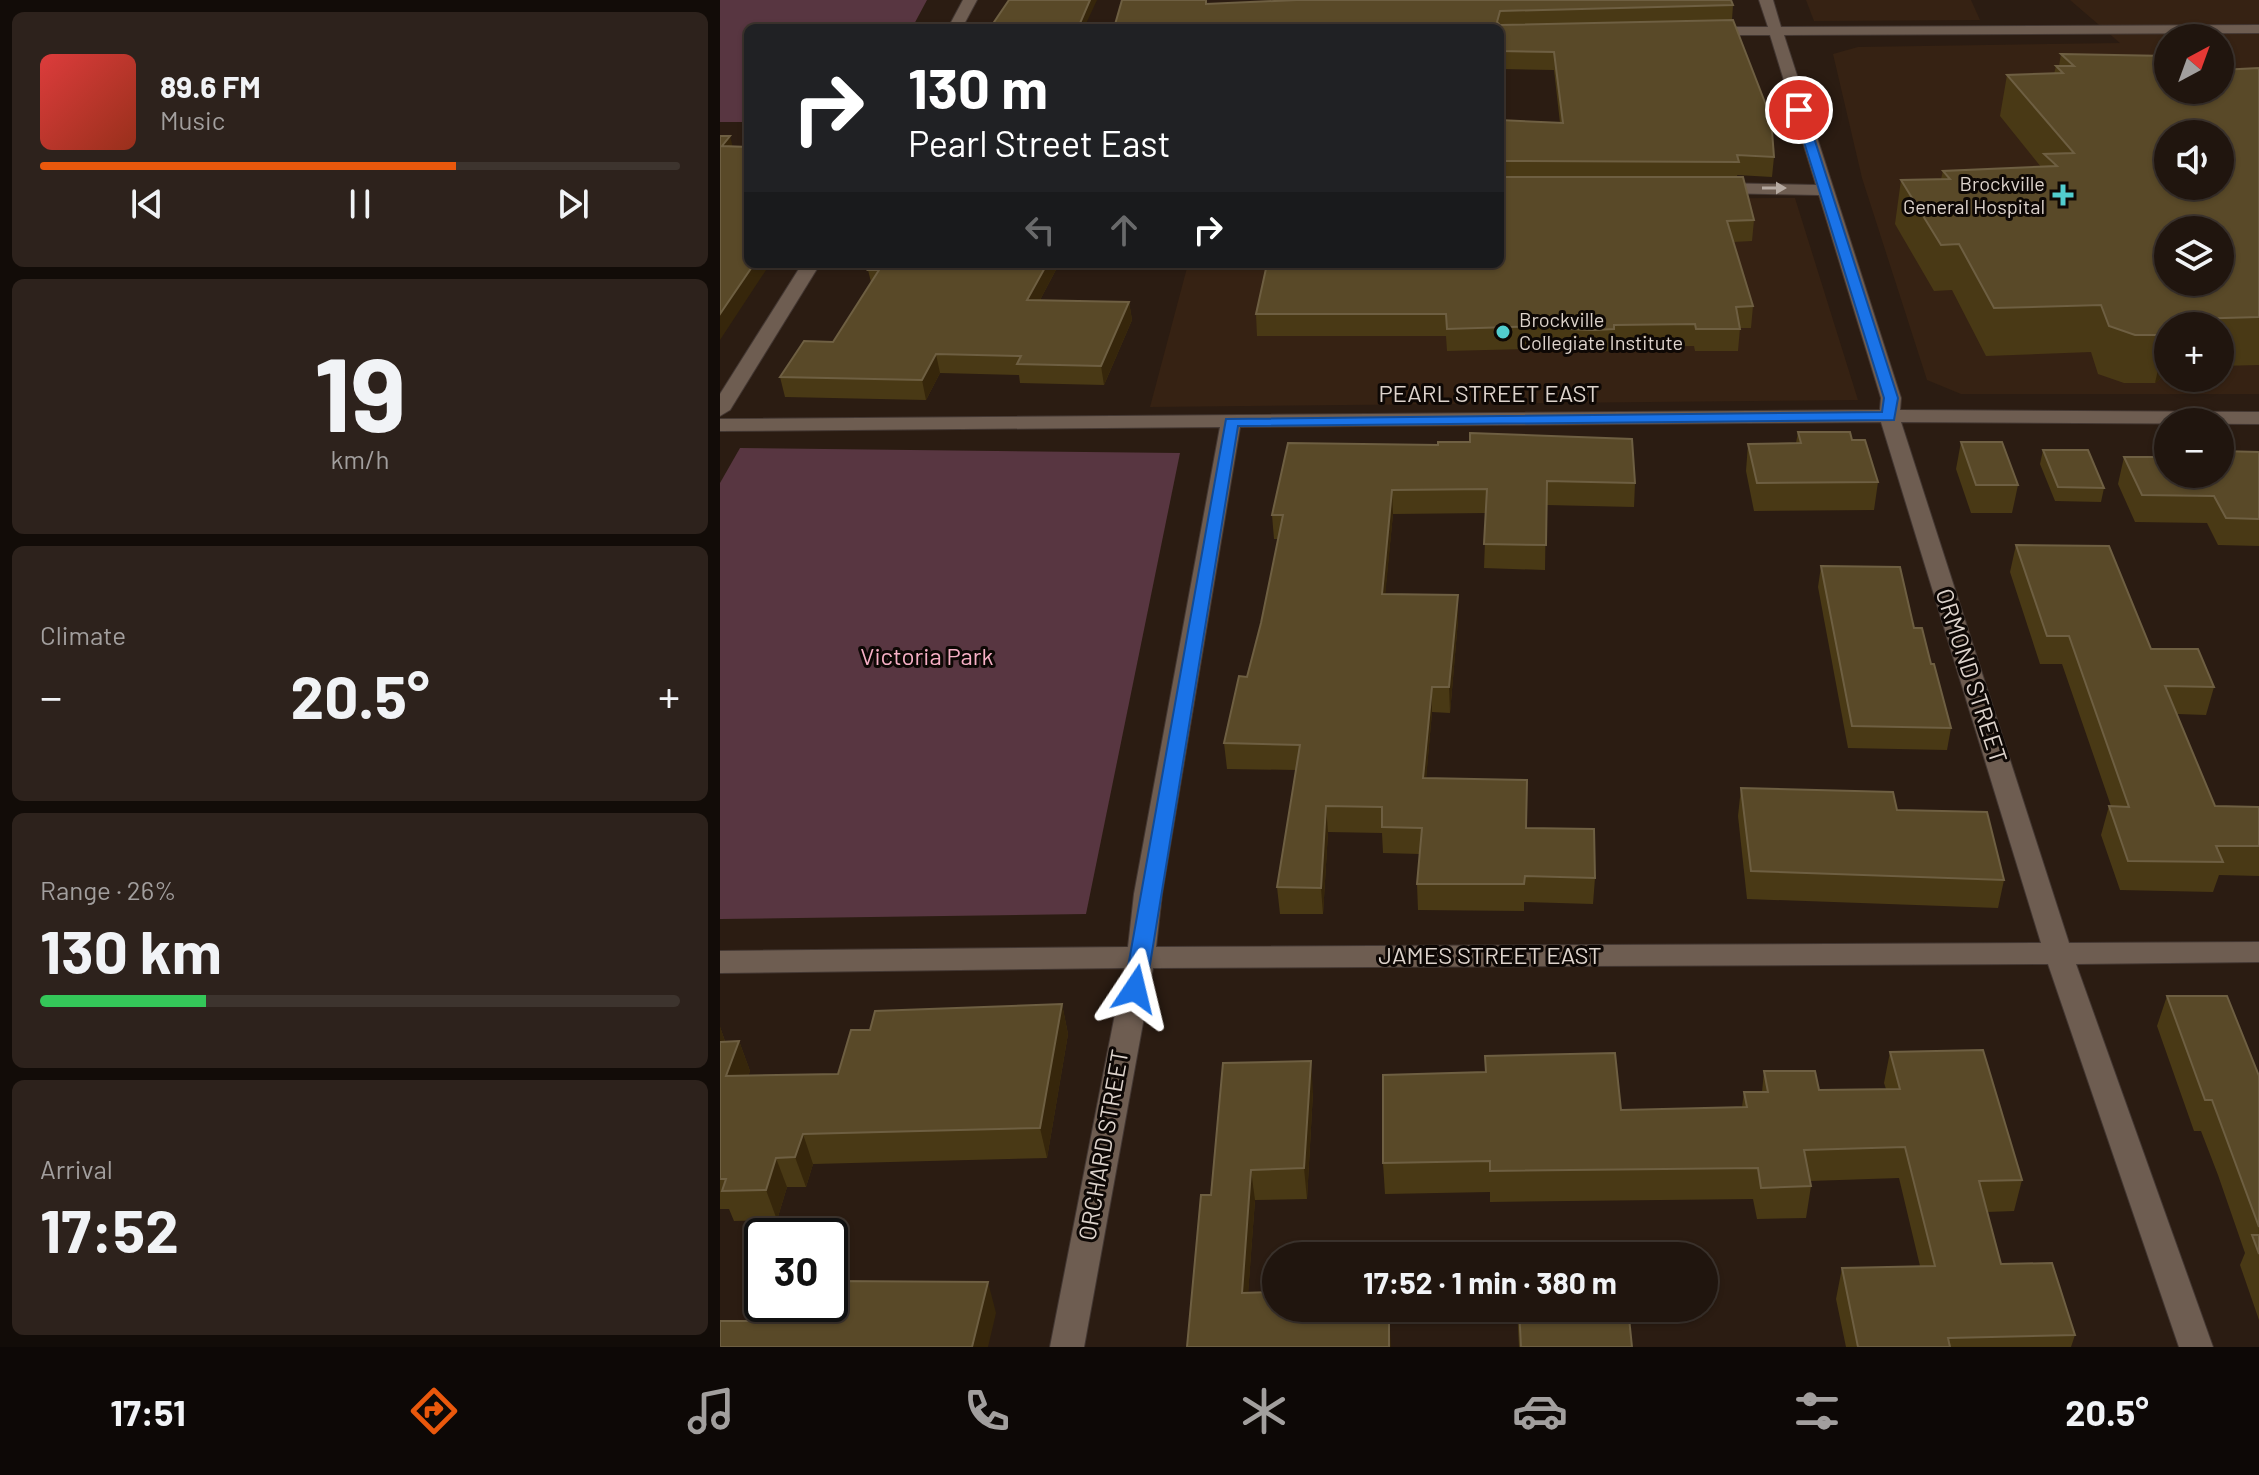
<!DOCTYPE html>
<html lang="en">
<head>
<meta charset="utf-8">
<style>
  body { margin:0; font-family:Barlow,sans-serif; background:#2d221c; color:#f1f3f6; height:100vh; display:flex; flex-direction:column; font-size:30px; white-space:nowrap }
  * { box-sizing:border-box; margin:0 }
  p { font-size:26px; color:#a29f9e }
  .icon { flex:none; width:44px; height:44px; fill:none; stroke:currentColor; stroke-width:2; stroke-linecap:round; stroke-linejoin:round }
  .map { position:relative; flex:1; overflow:hidden }
  .panel { display:flex; flex-direction:column; gap:12px; padding:12px; background:#120c08; width:720px }
  .panel>* { flex:none }
  .hud { position:absolute; left:24px; top:24px; width:760px; height:244px; border-radius:12px; box-shadow:0 2px 6px #0004,0 0 0 2px #3d342e; background:#202124; color:#fff; overflow:hidden }
  .needle { width:52px; rotate:41deg }
  .fabs { position:absolute; left:1434px; top:24px; display:grid; gap:16px }
  .fabs a { display:grid; place-items:center; width:80px; height:80px; border-radius:50%; background:#20150e; box-shadow:0 2px 6px #0004,0 0 0 2px #3d342e; font-size:40px }
  .speed { position:absolute; left:24px; top:1218px; display:flex; gap:16px; font-size:40px; font-weight:700; text-align:center }
  .speed>* { display:grid; place-content:center; width:104px; height:104px; border-radius:50%; background:#20150e; box-shadow:0 2px 6px #0004,0 0 0 2px #3d342e; line-height:1 }
  .speed .limit { border:4px solid #111; border-radius:12px; background:#fff; color:#111 }
  .pin { position:absolute; display:grid; place-items:center; width:68px; height:68px; color:#fff; margin:-34px; border:4px solid #fff; border-radius:50%; box-shadow:0 2px 8px #0007 }
  .me { position:absolute; width:88px; margin:-44px; rotate:10deg; stroke-linejoin:round; filter:drop-shadow(0 0 6px #0008) }
  .turn { display:flex; align-items:center; gap:28px; height:168px; padding:0 32px; font-size:36px }
  .turn .icon { width:104px; height:104px; stroke-width:2.5 }
  .turn b { display:block; font-size:56px; line-height:68px }
  .lanes { display:flex; align-items:center; height:76px; padding:0 32px; background:#0003; justify-content:center; gap:40px; direction:ltr }
  .lanes .off { opacity:.35 }
  .big { font-size:60px; font-weight:700; line-height:1.1 }
  .panel .card { flex:1; display:flex; flex-direction:column; justify-content:center; gap:12px; min-width:0; padding:0 28px; border-radius:12px; background:#2d221c }
  .panel .dial { align-items:center; gap:0 }
  .dial b { font-size:104px; line-height:1 }
  .song { display:flex; align-items:center; gap:24px }
  .cover { width:96px; height:96px; border-radius:12px; background:linear-gradient(135deg,hsl(0 70% 55%),hsl(10 70% 35%)) }
  .played { height:8px; border-radius:4px; background:linear-gradient(90deg,#ea580c 65%,#3d342e 65%) }
  .keys { display:flex; justify-content:space-around; direction:ltr }
  .heat { display:flex; justify-content:space-between; align-items:center; font-size:44px; direction:ltr }
  .charge { height:12px; border-radius:6px; background:linear-gradient(90deg,#34c759 26%,#3d342e 0) }
  .trip { position:absolute; left:542px; top:1242px; width:456px; height:80px; border-radius:40px; background:#20150e; box-shadow:0 2px 6px #0004,0 0 0 2px #3d342e; font-weight:700; line-height:80px; text-align:center }
  .dock { display:flex; height:128px; justify-content:space-around; align-items:center; background:#0d0806; color:#a29f9e }
  .dock .icon { width:56px; height:56px }
  .dock .current { color:#ea580c }
  .dock b { font-size:36px; color:#f1f3f6 }
  main { display:flex; flex:1; min-height:0 }
  .map>svg:first-child { display:block }
  .built { fill:#362213; fill-rule:evenodd }
  .green { fill:#583641 }
  .lines { fill:none; stroke-linecap:round; stroke-linejoin:round }
  .minor-casing { stroke:#433732; stroke-width:2 }
  .minor { fill:#6e5d51; fill-rule:evenodd }
  .wall { fill:#493915 }
  .shaded-wall { fill:#36260b }
  .building { fill:#594928; stroke:#6e5f42; stroke-width:2; fill-rule:evenodd }
  .oneway { fill:#b6aaa1 }
  .route { fill:#1a73e8; stroke:#114b97; stroke-width:2 }
  .poi-dot { fill:#52cdce; stroke:#0e0805; stroke-width:3 }
  .labels { text-anchor:middle; stroke-width:6; stroke-linejoin:round; paint-order:stroke }
  .far-poi-label { font-size:20px; fill:#ddd3cc; stroke:#0e0805; text-anchor:end }
  .street-label { font-size:24px; fill:#ddd3cc; stroke:#0e0805 }
  .park-label { font-size:24px; fill:#f7b0c6; stroke:#0e0805 }
</style>
</head>
<body>
<main>
<section class="panel">
<div class="card">
<div class="song"><i class="cover"></i><div><b>89.6 FM</b><p>Music</p></div></div>
<div class="played"></div>
<div class="keys"><svg class="icon" aria-label="previous" viewBox="0 0 24 24"><path d="M18 5L8 12l10 7zM5 5v14"/></svg><svg class="icon" aria-label="pause" viewBox="0 0 24 24"><path d="M8 5v14M16 5v14"/></svg><svg class="icon" aria-label="next" viewBox="0 0 24 24"><path d="M6 5l10 7-10 7zM19 5v14"/></svg></div>
</div>
<div class="card dial"><b>19</b><p>km/h</p></div>
<div class="card"><p>Climate</p>
<div class="heat"><a>−</a><b class="big">20.5°</b><a>+</a></div>
</div>
<div class="card"><p>Range · 26%</p><b class="big">130 km</b><div class="charge"></div></div>
<div class="card"><p>Arrival</p><b class="big">17:52</b></div>
</section>
<div class="map">
<svg width="1539" height="1347" viewBox="0 0 1539 1347">
  <rect width="100%" height="100%" fill="#2b1c12"/>
  <g class="built">
    <path d="M1086,0h165l9,20 -166,1z"/>
    <path d="M1350,0h189v394h-298l-34,-14 -65,-202 -29,-124 25,-7 262,-4zM1448,38h52v52h-52zM1448,134h52v52h-52zM1448,230h52v52h-52zM1448,326h52v52h-52z"/>
    <path d="M1075,198l63,202 -708,7 38,-143h312v-64z"/>
  </g>
  <g class="green">
    <path d="M0,0h207l-15,28h-164v94h-28z"/>
    <path d="M20,448l440,5 -94,461 -366,5v-436z"/>
  </g>
  <g class="lines">
    <defs>
      <g id="minor">
        <path d="M243,0h14l-15,28h-14z"/>
        <path d="M1039,0h14l8,27 478,-2v8l-475,2 117,363 -1,12 359,2v12l-358,-2 168,521 190,-1v20l-183,2 137,383h-34l-131,-383 -895,4 -69,379h-34l74,-379 -404,5v-22l408,-4 6,-53 86,-467 -500,4v-12l1160,-9 1,-12 -62,-203 -104,-2 -8,-5 8,-5 101,2 -46,-150h-64l-7,-4 7,-4h62zM1161,422l160,521 -885,4 6,-53 78,-467z"/>
        <path d="M82,264h18l-90,146 -10,6v-22z"/>
      </g>
    </defs>
    <use href="#minor" class="minor-casing"/>
    <use href="#minor" class="minor"/>
  </g>
  <g class="wall">
    <path d="M487,4l526,1 -1,15 42,137 -2,20 -35,-2 17,45 -2,21 -19,1 20,64 -2,22h-11l-2,23h-43l-1,-5 -80,1 -1,4 -21,1 -24,-1v-3l-121,3 -1,-15h-189l-1,-22 244,-194 60,3 -6,-53 -54,-1v-41z"/>
    <path d="M1341,54l107,36 91,-22v297l-39,1v-40h-52v47l-13,10h-31l-26,-9 -7,-22 -105,4 -34,-66 -18,1 -39,-67 6,-44 40,-1 2,-8 98,-4 -41,-51 7,-41 47,-1 2,-8h3z"/>
    <path d="M339,264l-19,36 89,2 3,18 -28,65 -84,-2 -1,-8 -79,-2 -14,27 -141,-3 -5,-20 53,-35 38,-60 -3,-12z"/>
    <path d="M1078,432l54,8 26,42 -4,28 -120,1 -8,-40 2,-27 48,-1z"/>
    <path d="M1241,442l57,43 -6,28h-41l-15,-44z"/>
    <path d="M568,443l347,40 -1,24 -88,-2 -1,65 -61,-2 2,-55 -93,1 -8,80 73,1v25l-8,93 -18,-1 -6,66 100,50 69,50 -2,26 -69,-2v9l-106,-1 -1,-26 3,-30 -37,-1 -1,-20 -54,-1 -5,82h-43l-3,-27 19,-117 -69,-1 -3,-26 23,-66 14,-54 17,-84h-4l-2,-24z"/>
    <path d="M1323,450l61,38 -3,14 -46,-1 -15,-37z"/>
    <path d="M1539,452v94l-41,-1 -11,-22 -72,-1 -17,-38 6,-27 44,17z"/>
    <path d="M1296,545l135,104 63,38 -8,28 -29,-1 38,92 44,1v69l-40,-1 -6,17 -93,-2 -19,-55 8,-29h2l-49,-142h-22l-30,-92z"/>
    <path d="M1101,566l93,62 17,36 20,64 -4,22 -99,-2 -30,-161z"/>
    <path d="M1021,788l156,22 107,70 -6,28 -251,-9 -9,-83z"/>
    <path d="M1447,996l92,80v244l-19,-55 5,-12 -27,-78 -17,-44h-7l-37,-105z"/>
    <path d="M342,1004l6,30 -21,124 -234,6 -7,23h-19l-10,33 -43,1 -5,-12h-9v-182l5,14h14l11,30 -2,5 90,-2 32,-44z"/>
    <path d="M1170,1052l132,128 -8,31 -27,1 14,52 74,71 -4,12h-225l-10,-48 6,-31 78,-2 -21,-88 -89,3 1,5 -5,32 -49,1 -4,-20 -263,3v-10l-105,2 -2,-31 102,-91v-16l136,54 121,-3 2,-15h18l2,-21 55,19 67,-1 -2,-6z"/>
    <path d="M593,1092l-6,107 -52,1 -7,93 28,15h49v6l-138,33 24,-152z"/>
    <path d="M797,1308h111l4,39h-113z"/>
  </g>
  <g class="shaded-wall">
    <path d="M370,0h7l-13,28h-6z"/>
    <path d="M10,136l4,16 -12,-6z"/>
    <path d="M34,264h16l-50,76v-26z"/>
    <path d="M327,264h12l-29,55 -3,-19z"/>
    <path d="M409,302l3,18 -28,65 -3,-19z"/>
    <path d="M1469,319l-2,7h-8z"/>
    <path d="M1448,334v39l-13,10 11,-48z"/>
    <path d="M216,354l4,19 -14,27 -4,-20z"/>
    <path d="M672,490l1,24 -10,105 -1,-25z"/>
    <path d="M738,595v25l-8,93 -1,-26z"/>
    <path d="M712,687v25l-8,92 -1,-26z"/>
    <path d="M606,806l2,26 -5,82 -2,-26z"/>
    <path d="M342,1004l6,30 -21,124 -7,-30z"/>
    <path d="M0,1027l8,23 -8,22z"/>
    <path d="M19,1041l11,30 -12,35 -12,-30z"/>
    <path d="M591,1061l2,31 -6,107 -3,-31z"/>
    <path d="M83,1134l10,30 -7,23 -11,-30z"/>
    <path d="M56,1158l11,29 -10,33 -11,-30z"/>
    <path d="M531,1170l4,30 -9,123 -4,-30z"/>
    <path d="M268,1282l8,31 -8,34h-16z"/>
    <path d="M669,1312l2,35h-2z"/>
  </g>
  <g class="building">
    <path d="M289,0h81l-12,28h-88z"/>
    <path d="M402,0h84v4l91,-4h434l2,5 -233,6 -3,11 3,3 233,-5 38,98 3,39 -37,-2 2,7 -239,-1v-41l63,3 -9,-71 -54,-1v-23h-386z"/>
    <path d="M1341,54l107,2v34h52v-20l39,-2v249l-70,2 -10,7h-11v8l-2,1h-31l-26,-9 -8,-21 -107,3 -35,-64 -18,1 -40,-65 49,-1 -7,-8 114,-5 -13,-12 30,-1 -67,-78 56,-2 -7,-7h18zM1448,134h52v52h-52zM1448,230h52v52h-52z"/>
    <path d="M0,136h10l-8,10 26,1v117h6l-34,50z"/>
    <path d="M780,177h243l11,43 -27,1 26,85 -17,1 4,22h-44l-1,-5 -81,1v4l-21,1 -24,-1v-4l-122,4 -1,-15h-190l11,-50h233z"/>
    <path d="M152,264h175l-20,36 102,2 -28,64 -84,-2 4,-8 -85,-2 -14,26 -142,-3 24,-36 29,1 46,-72h-11z"/>
    <path d="M1078,432h52l2,8h13l13,42 -121,1 -9,-39 53,-1z"/>
    <path d="M750,433l162,6 3,44 -88,-2 -1,64 -62,-1 3,-55 -95,1 -10,104 76,1 -9,92h-17l-9,91 104,2 -1,48 68,1 1,49 -70,-2 -1,8h-107l5,-56 -40,-1v-20l-56,-1 -5,82 -44,-1 23,-142 -76,-2 15,-67 8,1 14,-54 22,-108h-11l16,-72 150,2v-3h32z"/>
    <path d="M1241,442h41l16,43h-42z"/>
    <path d="M1323,450h45l16,38 -46,-1z"/>
    <path d="M1500,451l39,1v67l-33,-1 -12,-22 -72,-1 -18,-38h44v17h52z"/>
    <path d="M1296,545l93,1 42,103h47l16,38 -49,-1 50,120 44,1v39h-43l7,16 -95,-1 -19,-55 20,1 -60,-171h-22z"/>
    <path d="M1101,566l79,1 14,61h8l9,36h3l17,64 -99,-2z"/>
    <path d="M1021,788l152,4 4,18 90,2 17,68 -253,-9z"/>
    <path d="M1447,996h60l32,80v151l-47,-127h-7z"/>
    <path d="M342,1004l-22,124 -237,6 -8,23 -19,1 -10,32 -44,1 4,-12h-6v-137l19,-1 -13,35 112,-2 13,-44h19l5,-19z"/>
    <path d="M1263,1050l39,130 -43,1 22,83 51,-1 23,72 -127,3 2,9h-92l-16,-79 93,-2 -30,-119 -101,3 7,36 -50,2 -3,-20 -268,3v-10l-107,2v-88l103,-3 -1,-16 130,-3 6,57 126,-3 -3,-15h24l-4,-21h51l4,19 81,-1 -10,-37z"/>
    <path d="M591,1061l-7,107 -53,2 -9,123 34,-1v16h46l-1,7 68,-3v35h-202l14,-152h10l12,-132z"/>
    <path d="M1532,1235h7v19z"/>
    <path d="M110,1281l158,1 -16,65h-252v-26h52l6,-17h52z"/>
    <path d="M799,1308h109l4,39h-111z"/>
  </g>
  <defs><path id="oneway-solid" d="M-6-.8H1V-3.2L6.5 0L1 3.2V.8H-6Z" transform="scale(2)"/></defs>
  <use class="oneway" href="#oneway-solid" transform="translate(1054 188)"/>
  <path class="route" d="M1079,107l6,3 93,288 -4,22 -656,6 -92,563 -11,8 -8,-2 -3,-6 102,-570 656,-7 2,-14 -90,-288z"/>
  <g class="poi-dot">
    <path d="M1339 183h8v8h8v8h-8v8h-8v-8h-8v-8h8z"/>
    <circle cx="783" cy="332" r="8"/>
  </g>
  <g class="labels">
    <g class="far-poi-label">
      <text x="1325" y="191">Brockville<tspan x="1325" dy="23">General Hospital</tspan></text>
      <text x="799" y="327" text-anchor="start">Brockville<tspan x="799" dy="23">Collegiate Institute</tspan></text>
    </g>
    <g class="street-label">
      <text x="769" y="402">PEARL STREET EAST</text>
      <text transform="translate(1251 676) rotate(72)" y="8">ORMOND STREET</text>
      <text x="770" y="964">JAMES STREET EAST</text>
      <text transform="translate(384 1145) rotate(-80)" y="8">ORCHARD STREET</text>
    </g>
    <g class="park-label">
      <text x="207" y="665">Victoria Park</text>
    </g>
  </g>
</svg>
<div class="fabs">
<a><svg class="needle" viewBox="-14 -14 28 28"><path d="M0-13l5 13h-10z" fill="#e53935"/><path d="M0 13l5-13h-10z" fill="#a29f9e"/></svg></a>
<a><svg class="icon" aria-label="sound" viewBox="0 0 24 24"><path d="M4 9h4l5-4v14l-5-4H4zM17 9q2 3 0 6"/></svg></a>
<a><svg class="icon" aria-label="layers" viewBox="0 0 24 24"><path d="M12 4l9 5-9 5-9-5zM3 14l9 5 9-5"/></svg></a>
<a>+</a>
<a>−</a>
</div>
<div class="speed"><div class="limit">30</div></div>
<div class="pin" style="left:1079px;top:110px;background:#d93025"><svg class="icon" aria-label="arrive" viewBox="0 0 24 24"><path d="M6 21V4h12l-3 4 3 4H6"/></svg></div>
<svg class="me" style="left:415px;top:989px" viewBox="-20 -20 40 40"><path d="M0-17L14 15 0 8-14 15z" fill="#1a73e8" stroke="#fff" stroke-width="4"/></svg>
<div class="trip">17:52 · 1 min · 380 m</div>
<div class="hud">
<div class="turn"><svg class="icon" aria-label="right" viewBox="0 0 24 24"><path d="M7 20v-9h11M14 6l5 5-5 5"/></svg><div><b>130 m</b>Pearl Street East</div></div>
<div class="lanes"><svg class="icon off" aria-label="left" viewBox="0 0 24 24"><path d="M17 20v-9H6M10 6l-5 5 5 5"/></svg><svg class="icon off" aria-label="ahead" viewBox="0 0 24 24"><path d="M12 20V5M6 11l6-6 6 6"/></svg><svg class="icon" aria-label="right" viewBox="0 0 24 24"><path d="M7 20v-9h11M14 6l5 5-5 5"/></svg></div>
</div>
</div>
</main>
<nav class="dock">
<b>17:51</b>
<svg class="icon current" aria-label="directions" viewBox="0 0 24 24"><path d="M12 3l9 9-9 9-9-9zM9 14v-3h6M13 9l2 2-2 2"/></svg>
<svg class="icon" aria-label="music" viewBox="0 0 24 24"><path d="M9 18V5l10-2v13"/><circle cx="6" cy="18" r="3"/><circle cx="16" cy="16" r="3"/></svg>
<svg class="icon" aria-label="phone" viewBox="0 0 24 24"><path d="M5 4h4l2 5-3 2q2 4 5 5l2-3 5 2v4C11 20 4 13 5 4z"/></svg>
<svg class="icon" aria-label="climate" viewBox="0 0 24 24"><path d="M12 3v18M4 7l16 10M4 17L20 7"/></svg>
<svg class="icon" aria-label="car" viewBox="0 0 24 24"><path d="M5 17H2v-5l4-1 3-4h7l3 4 3 1v5h-3M9 17h6M6 11h13"/><circle cx="7" cy="17" r="2"/><circle cx="17" cy="17" r="2"/></svg>
<svg class="icon" aria-label="filters" viewBox="0 0 24 24"><path d="M4 7h16M4 17h16"/><circle cx="9" cy="7" r="2"/><circle cx="15" cy="17" r="2"/></svg>
<b>20.5°</b>
</nav>
</body>
</html>
